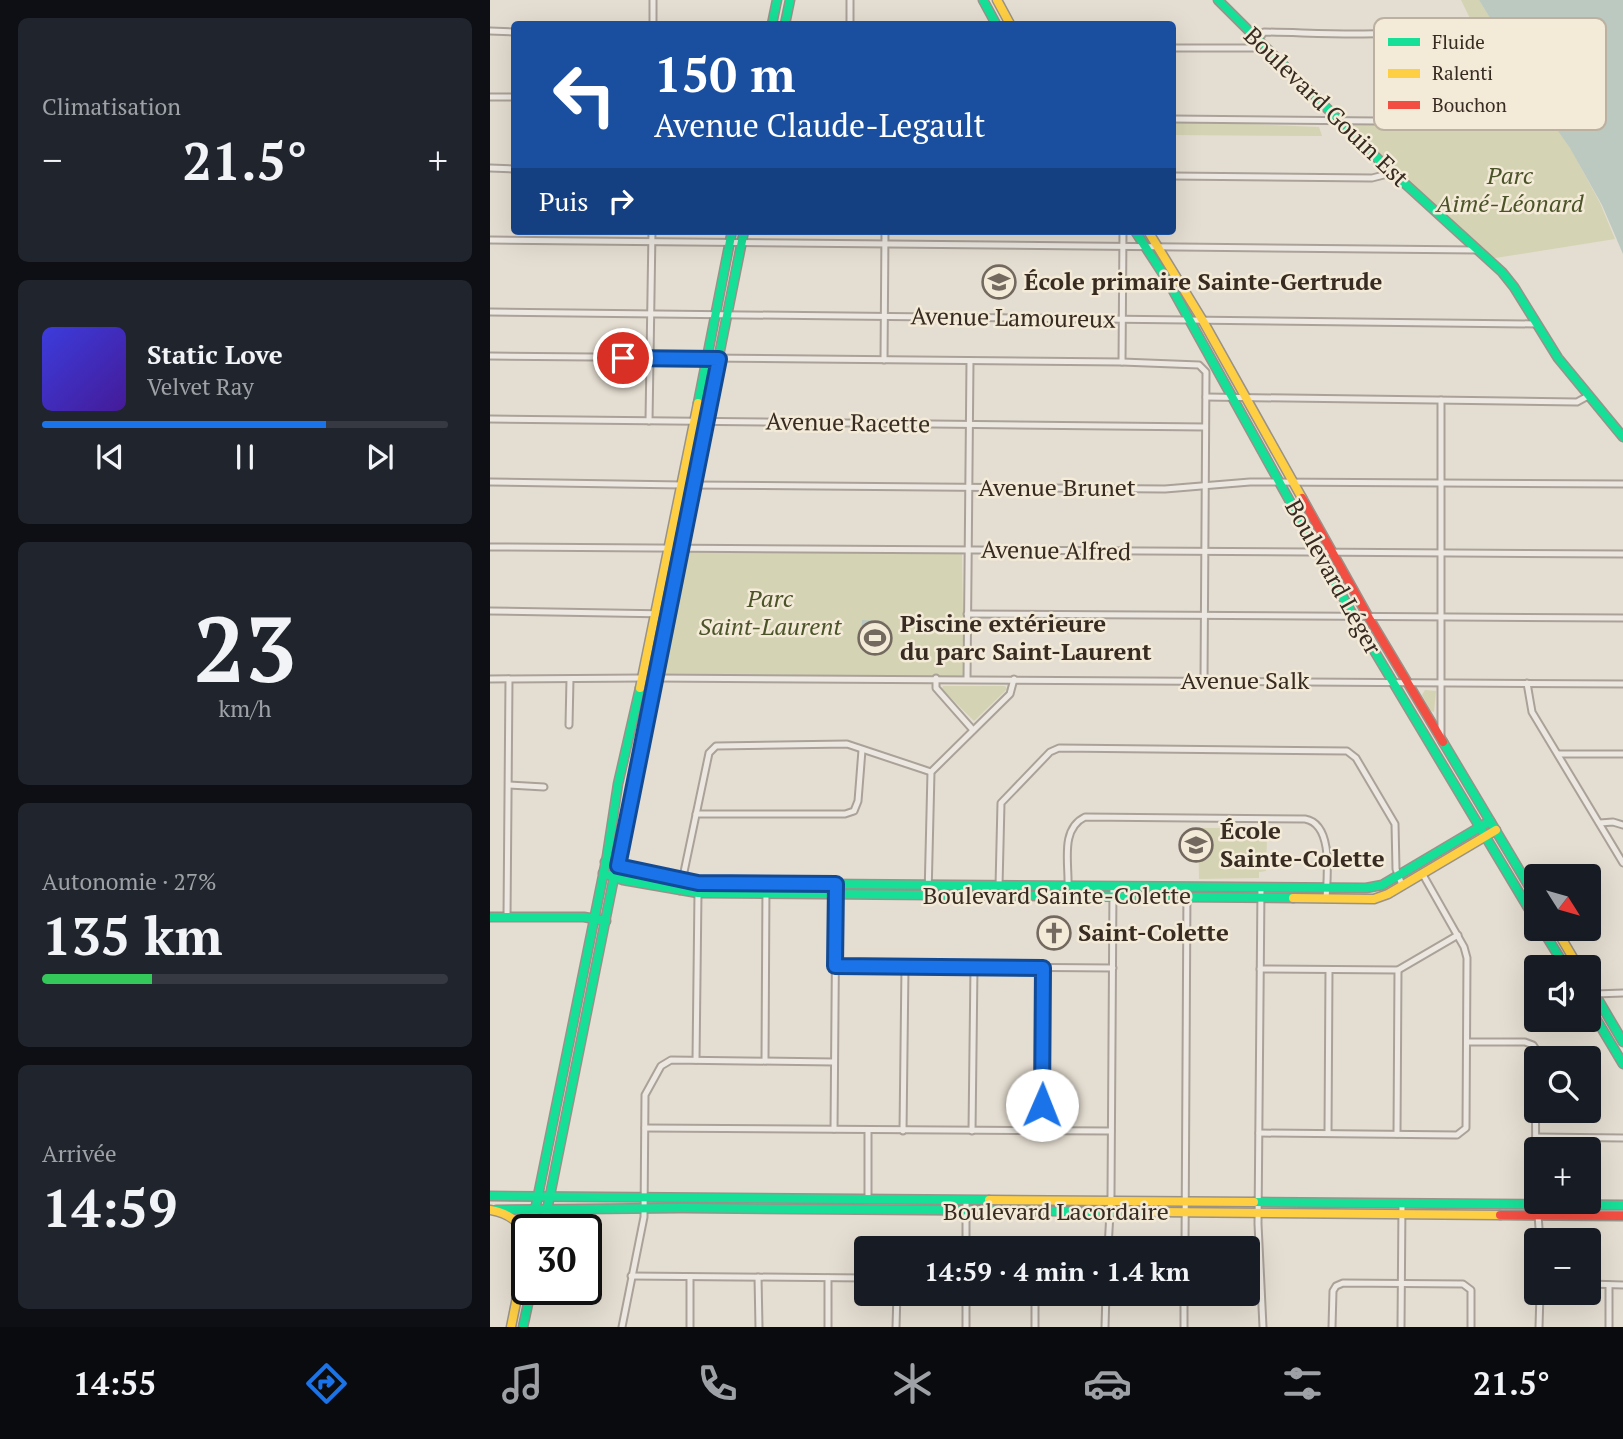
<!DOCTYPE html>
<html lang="fr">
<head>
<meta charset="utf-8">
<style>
  body { margin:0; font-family:"PT Serif",serif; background:#20242c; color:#f1f3f6; height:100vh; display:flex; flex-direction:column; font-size:26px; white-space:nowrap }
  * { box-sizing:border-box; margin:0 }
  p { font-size:23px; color:#9ea1a6 }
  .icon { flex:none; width:38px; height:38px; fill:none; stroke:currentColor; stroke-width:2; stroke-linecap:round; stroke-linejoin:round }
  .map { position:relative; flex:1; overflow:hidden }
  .drawer { display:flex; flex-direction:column; gap:18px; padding:18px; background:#0d0f14; width:490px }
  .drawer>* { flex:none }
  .top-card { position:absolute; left:21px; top:21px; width:665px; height:214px; border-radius:7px; box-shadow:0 7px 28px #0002; background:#1a4fa0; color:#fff; overflow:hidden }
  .needle { width:46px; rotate:127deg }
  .controls { position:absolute; left:1034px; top:864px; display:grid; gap:14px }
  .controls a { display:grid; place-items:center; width:77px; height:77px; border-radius:7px; background:#171b24; box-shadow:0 7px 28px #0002; font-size:35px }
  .speed { position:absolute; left:21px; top:1214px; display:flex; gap:14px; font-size:35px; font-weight:700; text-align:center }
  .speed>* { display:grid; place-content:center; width:91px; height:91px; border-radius:50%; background:#171b24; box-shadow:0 7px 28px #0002; line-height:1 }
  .speed .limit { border:4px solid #111; border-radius:10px; background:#fff; color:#111 }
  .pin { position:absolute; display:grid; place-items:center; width:60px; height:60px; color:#fff; margin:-30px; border:4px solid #fff; border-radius:50%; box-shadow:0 2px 7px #0007 }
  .me { position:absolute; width:77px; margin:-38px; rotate:1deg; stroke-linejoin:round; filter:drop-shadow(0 0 5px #0008) }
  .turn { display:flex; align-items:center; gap:24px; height:147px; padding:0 28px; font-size:32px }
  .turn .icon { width:91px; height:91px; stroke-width:2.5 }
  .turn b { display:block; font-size:49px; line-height:60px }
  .then { display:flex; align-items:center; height:66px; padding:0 28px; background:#0003; gap:14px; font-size:26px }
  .big { font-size:52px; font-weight:600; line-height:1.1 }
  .drawer .card { flex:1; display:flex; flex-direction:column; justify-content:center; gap:10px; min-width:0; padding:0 24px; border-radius:10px; background:#20242c }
  .drawer .dial { align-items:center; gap:0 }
  .dial b { font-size:91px; line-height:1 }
  .song { display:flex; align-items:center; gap:21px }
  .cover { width:84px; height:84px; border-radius:10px; background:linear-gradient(135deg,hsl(240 70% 55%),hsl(260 70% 35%)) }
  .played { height:7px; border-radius:4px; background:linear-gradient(90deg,#1a73e8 70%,#363941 70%) }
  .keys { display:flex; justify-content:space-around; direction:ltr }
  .heat { display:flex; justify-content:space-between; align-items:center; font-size:38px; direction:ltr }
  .charge { height:10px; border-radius:5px; background:linear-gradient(90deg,#34c759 27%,#363941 0) }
  .trip { position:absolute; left:364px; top:1236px; width:406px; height:70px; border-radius:7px; background:#171b24; box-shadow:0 7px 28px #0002; font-weight:600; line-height:70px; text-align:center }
  .dock { display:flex; height:112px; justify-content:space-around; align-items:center; background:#090b0e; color:#9ea1a6 }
  .dock .icon { width:49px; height:49px }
  .dock .selected { color:#1a73e8 }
  .dock b { font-size:32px; color:#f1f3f6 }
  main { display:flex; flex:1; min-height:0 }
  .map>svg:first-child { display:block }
  .green { fill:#d4d3b4 }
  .water { fill:#bbc9c0 }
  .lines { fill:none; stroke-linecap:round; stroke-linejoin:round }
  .street-casing { stroke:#aaa299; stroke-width:9 }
  .fast-casing { stroke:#999289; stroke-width:11 }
  .slow-casing { stroke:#999289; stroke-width:11 }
  .jam-casing { stroke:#999289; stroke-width:11 }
  .street { stroke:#ece8e1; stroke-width:5 }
  .fast { stroke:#16e098; stroke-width:8 }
  .slow { stroke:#ffcf43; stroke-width:8 }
  .jam { stroke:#f24e42; stroke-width:8 }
  .route-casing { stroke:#114b97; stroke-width:18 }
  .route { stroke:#1a73e8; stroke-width:12 }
  .labels { text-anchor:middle; stroke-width:5; stroke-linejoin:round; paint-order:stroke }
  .street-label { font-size:24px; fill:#382b21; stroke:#f4ead8 }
  .park-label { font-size:24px; font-style:italic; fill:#4b5429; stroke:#f4ead8 }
  .poi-label { font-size:24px; font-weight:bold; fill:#382b21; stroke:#f4ead8; text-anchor:start }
  .key { fill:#f4ead8; stroke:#bcb1a1; stroke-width:2 }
  .key-label { font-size:19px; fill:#382b21 }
</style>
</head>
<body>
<main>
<section class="drawer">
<div class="card"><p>Climatisation</p>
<div class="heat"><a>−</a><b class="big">21.5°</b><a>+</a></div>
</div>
<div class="card">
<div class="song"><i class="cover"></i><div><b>Static Love</b><p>Velvet Ray</p></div></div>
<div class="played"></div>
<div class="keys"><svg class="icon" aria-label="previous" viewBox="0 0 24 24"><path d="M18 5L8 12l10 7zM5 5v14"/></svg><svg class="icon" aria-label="pause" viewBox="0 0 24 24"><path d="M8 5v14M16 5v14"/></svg><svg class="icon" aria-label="next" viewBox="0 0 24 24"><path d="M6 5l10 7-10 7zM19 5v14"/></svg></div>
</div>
<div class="card dial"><b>23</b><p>km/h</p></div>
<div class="card"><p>Autonomie · 27%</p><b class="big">135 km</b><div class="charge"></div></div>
<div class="card"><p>Arrivée</p><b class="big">14:59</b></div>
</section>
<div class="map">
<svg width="1133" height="1327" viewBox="0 0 1133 1327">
  <rect width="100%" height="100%" fill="#e4ddd1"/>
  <g class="green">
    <path d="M971,0h18l15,24 10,30 66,93 30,56 15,36 -126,20 -153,-136 187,3z"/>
    <path d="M683,121l146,6 3,9 -149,-1z"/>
    <path d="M190,550l282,1 2,127 -309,-4z"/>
    <path d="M453,686h62l2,3 -33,32 -32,-32z"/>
    <path d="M935,690l11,1 -2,21 -3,-1 -9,-16z"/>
    <path d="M708,828h29l10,8h30l-1,35 -7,1v6l-60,1z"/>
  </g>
  <g class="water">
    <path d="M989,0h144v254l-21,-49 -32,-57 -66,-94 -9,-28z"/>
    <path d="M372,620l22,1v9l-9,1v10h-14z"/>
  </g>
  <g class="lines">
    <defs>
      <g id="street">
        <path d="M163,0v24"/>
        <path d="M360,24v-24"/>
        <path d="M0,31l24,1"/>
        <path d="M682,48h81l11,-16c66,1 132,8 196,-10"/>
        <path d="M0,97h24"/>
        <path d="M682,119l312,3 42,2"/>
        <path d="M0,168l24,1"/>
        <path d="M682,176l200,2 20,-5"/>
        <path d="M0,240l987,10"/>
        <path d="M0,312l1046,12"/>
        <path d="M0,356l632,6 77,3 7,7 -2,308"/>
        <path d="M394,360l1,-129"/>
        <path d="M632,362l1,-131"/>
        <path d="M716,397l371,5 11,-6"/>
        <path d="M951,400v336"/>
        <path d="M0,419l715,8"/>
        <path d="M159,421l3,-190"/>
        <path d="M0,482l192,3"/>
        <path d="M202,485l473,4 85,-7 373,2"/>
        <path d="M0,547l1133,7"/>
        <path d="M0,611l179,3"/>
        <path d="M477,614l656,4"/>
        <path d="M163,678l970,6"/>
        <path d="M446,678v10l37,42"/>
        <path d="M0,679l153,-1"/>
        <path d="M477,679l3,-318"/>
        <path d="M1037,683l5,29 91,151"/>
        <path d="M79,725l1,-46"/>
        <path d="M1068,754h65"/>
        <path d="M19,785l35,2"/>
        <path d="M206,814h149l9,-3 4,-10 4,-51"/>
        <path d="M1110,823l13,-1 10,3"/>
        <path d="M509,886l2,-83 49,-51 9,-4 288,3 9,7 39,66 1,45 6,16"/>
        <path d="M578,886c1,-23 -8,-57 17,-69l220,2c29,5 22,58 21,80"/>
        <path d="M771,887l-3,337 5,103"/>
        <path d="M190,891l29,-138 7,-7 131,-2 84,28"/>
        <path d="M438,896l3,-124 79,-78 4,-15"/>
        <path d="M17,917l2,-238"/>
        <path d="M345,966l278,2"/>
        <path d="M770,969l138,1 60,-35"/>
        <path d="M1099,997l6,-3 28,-1"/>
        <path d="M978,1042h57l8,3 2,3 1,141"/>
        <path d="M206,1060l2,-167"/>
        <path d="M275,1061l1,-178"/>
        <path d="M155,1128l466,3"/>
        <path d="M344,1129l2,-238"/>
        <path d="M413,1131l2,-164"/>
        <path d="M482,1131l2,-164"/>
        <path d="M552,1132l1,-164"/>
        <path d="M769,1133l198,2 9,-7 1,-170 -3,-11 -42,-74"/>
        <path d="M838,1133l1,-163"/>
        <path d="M907,1134l1,-164"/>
        <path d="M1046,1137l87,1"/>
        <path d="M378,1199v-68"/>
        <path d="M476,1200v48"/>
        <path d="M1047,1202l3,39"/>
        <path d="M618,1248l3,-53 2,-309"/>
        <path d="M695,1248l2,-361"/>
        <path d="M141,1276l235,2"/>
        <path d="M268,1277l1,50"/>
        <path d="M1099,1284l34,1"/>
        <path d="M545,1293v34"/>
        <path d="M132,1327l22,-110 1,-122 16,-29 10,-6 163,2"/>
        <path d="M200,1327v-50"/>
        <path d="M338,1327v-49"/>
        <path d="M406,1327l1,-34"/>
        <path d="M476,1327v-34"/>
        <path d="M615,1327l1,-34"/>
        <path d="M694,1327v-34"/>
        <path d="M842,1327l1,-36 3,-5 7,-3 120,1 8,6v37"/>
        <path d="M911,1327l1,-124"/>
        <path d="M1049,1327l1,-34"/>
        <path d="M1119,1327v-42"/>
      </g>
      <g id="fast">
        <path d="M493,0l13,24"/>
        <path d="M728,0l161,160 123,112 12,15 44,71 65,79"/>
        <path d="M282,24l5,-24"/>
        <path d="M295,24l5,-24"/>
        <path d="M645,231l34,52 185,334 182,304"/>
        <path d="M208,403l34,-172"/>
        <path d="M953,742l93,156"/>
        <path d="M115,862l22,7 71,14 668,5 16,-3 108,-64"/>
        <path d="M113,873l20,7 75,13 595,5"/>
        <path d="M0,917h94l22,4"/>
        <path d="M1052,929l24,39"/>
        <path d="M1099,984l34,58"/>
        <path d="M1099,1007l34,57"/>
        <path d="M0,1196l499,4"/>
        <path d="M764,1202l369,3"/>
        <path d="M6,1210l186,-2 475,4"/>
        <path d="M41,1230l76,-374 11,-72 22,-96"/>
        <path d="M53,1230l201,-999"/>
        <path d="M33,1327l8,-37"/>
      </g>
      <g id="slow">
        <path d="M507,0l13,24"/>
        <path d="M658,231l55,90 99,177"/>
        <path d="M150,688l58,-285"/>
        <path d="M803,898l81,1 14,-5 108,-64"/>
        <path d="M1066,929l23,39"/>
        <path d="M499,1200l265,2"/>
        <path d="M0,1210c18,3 31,11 37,29"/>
        <path d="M667,1212l343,3"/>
        <path d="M21,1327l16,-79"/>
      </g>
      <g id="jam">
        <path d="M812,498l67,120 74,124"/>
        <path d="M1010,1215l123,1"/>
      </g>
    </defs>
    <use href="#street" class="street-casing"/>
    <use href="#fast" class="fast-casing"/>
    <use href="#slow" class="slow-casing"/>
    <use href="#jam" class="jam-casing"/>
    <use href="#street" class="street"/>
    <use href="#fast" class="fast"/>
    <use href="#slow" class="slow"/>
    <use href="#jam" class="jam"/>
  </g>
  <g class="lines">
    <defs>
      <path id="route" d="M133,358l96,1 -101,507 80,17 138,1 -1,82 208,2 -1,137"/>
    </defs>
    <use href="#route" class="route-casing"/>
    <use href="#route" class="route"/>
  </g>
  <defs>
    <symbol id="school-ring" viewBox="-11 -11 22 22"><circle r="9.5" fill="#f4ead8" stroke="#74695f" stroke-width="1.5"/><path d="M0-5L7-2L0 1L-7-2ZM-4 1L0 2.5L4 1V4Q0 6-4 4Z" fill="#74695f"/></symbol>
    <symbol id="stadium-ring" viewBox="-11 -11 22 22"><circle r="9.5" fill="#f4ead8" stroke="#74695f" stroke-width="1.5"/><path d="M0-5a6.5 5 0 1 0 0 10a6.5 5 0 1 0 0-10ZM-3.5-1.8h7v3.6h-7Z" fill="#74695f"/></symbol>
    <symbol id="church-ring" viewBox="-11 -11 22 22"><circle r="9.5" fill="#f4ead8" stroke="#74695f" stroke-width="1.5"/><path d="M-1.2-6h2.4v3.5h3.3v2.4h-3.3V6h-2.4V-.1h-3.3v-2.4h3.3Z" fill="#74695f"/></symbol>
  </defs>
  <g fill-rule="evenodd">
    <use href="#school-ring" x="490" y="263" width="38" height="38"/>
    <use href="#stadium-ring" x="366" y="619" width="38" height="38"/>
    <use href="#school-ring" x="687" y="826" width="38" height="38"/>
    <use href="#church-ring" x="545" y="914" width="38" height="38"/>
  </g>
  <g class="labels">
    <g class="street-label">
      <text transform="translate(836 107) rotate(44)" y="8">Boulevard Gouin Est</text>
      <text transform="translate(523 318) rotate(1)" y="8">Avenue Lamoureux</text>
      <text transform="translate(358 423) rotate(1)" y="8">Avenue Racette</text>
      <text x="567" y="496">Avenue Brunet</text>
      <text transform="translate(566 551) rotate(1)" y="8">Avenue Alfred</text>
      <text transform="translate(843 577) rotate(61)" y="8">Boulevard Léger</text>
      <text x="755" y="689">Avenue Salk</text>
      <text x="567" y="904">Boulevard Sainte-Colette</text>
      <text x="566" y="1220">Boulevard Lacordaire</text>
    </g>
    <g class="park-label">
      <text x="1020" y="184">Parc<tspan x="1020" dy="28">Aimé-Léonard</tspan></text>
      <text x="280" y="607">Parc<tspan x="280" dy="28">Saint-Laurent</tspan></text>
    </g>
    <g class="poi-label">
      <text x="534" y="290">École primaire Sainte-Gertrude</text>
      <text x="410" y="632">Piscine extérieure<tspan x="410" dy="28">du parc Saint-Laurent</tspan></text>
      <text x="730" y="839">École<tspan x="730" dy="28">Sainte-Colette</tspan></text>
      <text x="588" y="941">Saint-Colette</text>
    </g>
  </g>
  <rect x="884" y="18" width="232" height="112" rx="10" class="key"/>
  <rect x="898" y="38" width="32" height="8" fill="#16e098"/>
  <rect x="898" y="69" width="32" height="9" fill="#ffcf43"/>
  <rect x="898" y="101" width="32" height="8" fill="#f24e42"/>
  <g class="key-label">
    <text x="942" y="49">Fluide</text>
    <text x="942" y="80">Ralenti</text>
    <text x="942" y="112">Bouchon</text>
  </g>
</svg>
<div class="controls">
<a><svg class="needle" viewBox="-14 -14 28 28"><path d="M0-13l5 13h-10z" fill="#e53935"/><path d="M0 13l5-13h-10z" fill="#9ea1a6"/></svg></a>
<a><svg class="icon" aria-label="sound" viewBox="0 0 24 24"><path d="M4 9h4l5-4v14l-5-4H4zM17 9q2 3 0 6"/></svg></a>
<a><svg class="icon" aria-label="search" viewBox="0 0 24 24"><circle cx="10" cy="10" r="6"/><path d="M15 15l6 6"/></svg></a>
<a>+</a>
<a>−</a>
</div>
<div class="speed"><div class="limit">30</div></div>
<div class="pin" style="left:133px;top:358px;background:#d93025"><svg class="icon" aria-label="arrive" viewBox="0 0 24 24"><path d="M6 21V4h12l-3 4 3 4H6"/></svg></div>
<svg class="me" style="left:552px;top:1105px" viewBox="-20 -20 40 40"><circle r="19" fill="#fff"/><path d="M0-13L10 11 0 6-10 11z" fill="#1a73e8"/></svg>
<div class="trip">14:59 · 4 min · 1.4 km</div>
<div class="top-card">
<div class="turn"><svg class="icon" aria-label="left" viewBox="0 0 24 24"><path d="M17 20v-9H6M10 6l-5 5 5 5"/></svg><div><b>150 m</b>Avenue Claude-Legault</div></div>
<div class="then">Puis<svg class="icon" aria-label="right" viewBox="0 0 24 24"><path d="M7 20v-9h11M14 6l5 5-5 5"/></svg></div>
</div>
</div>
</main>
<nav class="dock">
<b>14:55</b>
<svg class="icon selected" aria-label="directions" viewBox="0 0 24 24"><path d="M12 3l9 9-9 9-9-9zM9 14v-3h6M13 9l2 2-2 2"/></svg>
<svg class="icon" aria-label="music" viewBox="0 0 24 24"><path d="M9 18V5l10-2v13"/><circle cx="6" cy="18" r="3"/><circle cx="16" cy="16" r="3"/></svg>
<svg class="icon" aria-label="phone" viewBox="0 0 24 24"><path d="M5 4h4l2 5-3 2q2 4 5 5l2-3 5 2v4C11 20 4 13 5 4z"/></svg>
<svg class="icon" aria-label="climate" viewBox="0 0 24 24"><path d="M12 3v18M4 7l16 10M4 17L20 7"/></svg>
<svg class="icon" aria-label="car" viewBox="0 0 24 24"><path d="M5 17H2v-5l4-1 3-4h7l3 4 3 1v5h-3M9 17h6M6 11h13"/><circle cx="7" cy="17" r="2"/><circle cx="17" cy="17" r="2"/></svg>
<svg class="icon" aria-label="filters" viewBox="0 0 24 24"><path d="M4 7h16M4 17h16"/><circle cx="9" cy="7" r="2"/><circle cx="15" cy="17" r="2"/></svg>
<b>21.5°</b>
</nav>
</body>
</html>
